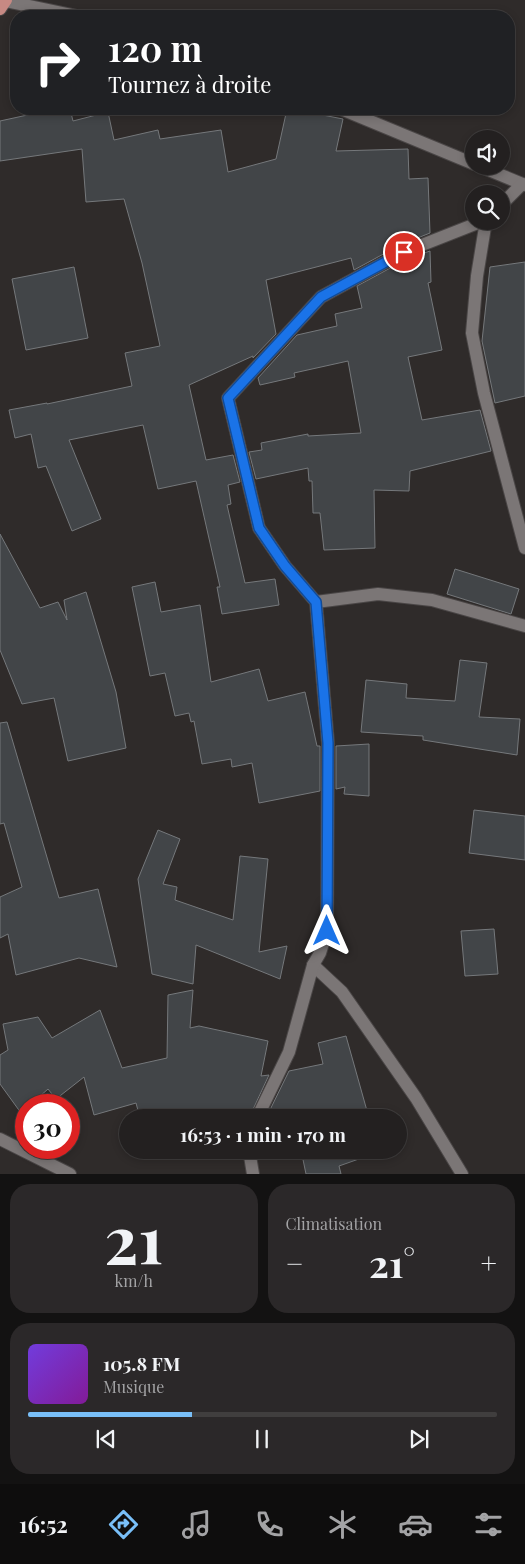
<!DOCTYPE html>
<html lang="fr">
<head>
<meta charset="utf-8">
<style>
  body { margin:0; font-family:"Playfair Display",serif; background:#2b2829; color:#f1f3f6; height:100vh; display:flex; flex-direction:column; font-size:19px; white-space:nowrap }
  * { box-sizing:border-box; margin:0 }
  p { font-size:16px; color:#a3a3a5 }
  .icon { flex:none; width:28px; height:28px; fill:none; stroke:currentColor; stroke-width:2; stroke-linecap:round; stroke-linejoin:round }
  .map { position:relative; height:1174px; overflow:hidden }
  .drawer { display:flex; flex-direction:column; gap:10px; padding:10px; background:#131212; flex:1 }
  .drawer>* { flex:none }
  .guide { position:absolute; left:10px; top:10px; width:505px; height:105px; border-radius:20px; box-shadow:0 2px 8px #0003,0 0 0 1px #403e3e; background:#202124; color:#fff; overflow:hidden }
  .tools { position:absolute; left:465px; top:130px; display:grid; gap:10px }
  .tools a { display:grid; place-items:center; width:45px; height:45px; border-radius:50%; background:#232020; box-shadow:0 2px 8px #0003,0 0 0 1px #403e3e; font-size:25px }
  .speed { position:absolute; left:15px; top:1094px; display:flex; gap:10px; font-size:25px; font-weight:700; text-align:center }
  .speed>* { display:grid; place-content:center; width:65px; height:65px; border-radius:50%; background:#232020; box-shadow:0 2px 8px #0003,0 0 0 1px #403e3e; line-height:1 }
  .speed .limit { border:8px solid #d22; background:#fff; color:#111 }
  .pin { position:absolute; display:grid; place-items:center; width:42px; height:42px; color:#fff; margin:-21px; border:2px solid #fff; border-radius:50%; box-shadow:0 1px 5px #0007 }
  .me { position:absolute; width:55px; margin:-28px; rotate:0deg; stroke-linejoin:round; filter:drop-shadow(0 0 4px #0008) }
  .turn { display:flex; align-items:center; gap:18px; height:105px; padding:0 15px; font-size:22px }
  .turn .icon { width:65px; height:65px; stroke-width:2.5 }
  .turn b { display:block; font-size:35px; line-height:42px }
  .big { font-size:38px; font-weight:700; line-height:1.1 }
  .drawer .tile { flex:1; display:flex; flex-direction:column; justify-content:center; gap:8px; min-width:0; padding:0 18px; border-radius:20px; background:#2b2829 }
  .drawer .dial { align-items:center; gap:0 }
  .dial b { font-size:65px; line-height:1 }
  .song { display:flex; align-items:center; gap:15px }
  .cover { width:60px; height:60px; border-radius:8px; background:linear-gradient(135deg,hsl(260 70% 55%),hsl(290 70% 35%)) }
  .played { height:5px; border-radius:2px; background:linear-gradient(90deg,#79bff8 35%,#403e3e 35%) }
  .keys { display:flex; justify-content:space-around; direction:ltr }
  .heat { display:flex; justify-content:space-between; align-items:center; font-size:28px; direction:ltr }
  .drawer .tiles { flex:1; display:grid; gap:10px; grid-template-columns:1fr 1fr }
  .tile:last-child { grid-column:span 2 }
  .trip { position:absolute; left:119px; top:1109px; width:288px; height:50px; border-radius:25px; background:#232020; box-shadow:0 2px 8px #0003,0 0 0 1px #403e3e; font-weight:700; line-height:50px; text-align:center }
  .dock { display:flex; height:80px; justify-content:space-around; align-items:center; background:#0e0d0d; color:#a3a3a5 }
  .dock .icon { width:35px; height:35px }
  .dock .on { color:#79bff8 }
  .dock b { font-size:22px; color:#f1f3f6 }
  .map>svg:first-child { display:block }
  .building { fill:#424548; stroke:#75787b }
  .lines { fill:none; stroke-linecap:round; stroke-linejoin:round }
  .minor-casing { stroke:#4a4646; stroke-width:14 }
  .major-casing { stroke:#4a4646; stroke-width:14 }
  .minor { stroke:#7b7676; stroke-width:12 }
  .major { stroke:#c78983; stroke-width:12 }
  .route-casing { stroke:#114b97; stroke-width:12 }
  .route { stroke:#1a73e8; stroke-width:9 }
</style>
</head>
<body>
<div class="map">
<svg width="525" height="1174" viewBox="0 0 525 1174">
  <rect width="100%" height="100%" fill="#2f2b2a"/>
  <g class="building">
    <path d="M55,109h15l3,12 35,-9 6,28 44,-10 2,9 61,-9 7,42 48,-13 11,-50h5l51,10 -7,32 72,-2 1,30 19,-1 2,55 -30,12 -46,25 -3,-12 -85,22 10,54 -23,24v-2l-64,29 17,75 27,-5 7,27 -12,3 3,19 -4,1 18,78 30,-4 4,26 -57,9 -5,-27h3l-24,-106 -38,8 -15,-64 -74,15 32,79 -29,12 -26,-65 -8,2 -7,-34 -16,4 -6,-28 38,-7v1l85,-18 -7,-33 35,-7 -18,-83 -18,-64 -38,3 -4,-53 -82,12v-40z"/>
    <path d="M430,251l1,31 -3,1 14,67 -34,7 14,63 58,-10 11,41 -81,20 -1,20 -35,-1 1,58 -51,2 -4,-37h-7l-1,-32h-3l-1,-13 -52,11 -7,-27 13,-2 -1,-7 47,-9v2l53,-3 -13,-72 -54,12 1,4 -35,8 -2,-7 39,-43 40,-9 -2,-12 27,-6 -5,-22 50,-27z"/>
    <path d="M525,262v134l-30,7 -13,-62 8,-74z"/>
    <path d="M74,267l14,71 -62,12 -14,-71z"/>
    <path d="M0,534l40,74 18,-6 9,18 -3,-20 22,-8 30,100 10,56 -58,13 -14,-63 -32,6 -22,-54z"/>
    <path d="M455,569l64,20 -8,25 -64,-20z"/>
    <path d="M155,582l6,30 39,-7 11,77 48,-13 9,32 37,-9 12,54h3v45l-61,12 -7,-40 -20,4 -1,-8 -29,5 -8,-43 -3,1 -2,-9 -14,3 -10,-43 -15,3 -18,-89z"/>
    <path d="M460,660l27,3 -8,54 41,2 -3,36 -94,-15v-4l-62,-4 5,-52 41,4 -1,14 49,3z"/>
    <path d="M7,722l52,176 39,-9 19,78 -38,-9 -63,17 -8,-41 -8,4v-41l22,-10 -18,-64 -4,1v-101z"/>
    <path d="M369,744v52l-25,-2 1,-7 -9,2v-43z"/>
    <path d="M474,810l51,6v44l-56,-7z"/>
    <path d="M158,830l22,9 -17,45 14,3 -2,13 58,20 7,-64 28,3 -9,93 28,-6 -7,33 -84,-34 -3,39 -41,-10 -14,-95z"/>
    <path d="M494,929l4,45 -33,2 -4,-45z"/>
    <path d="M193,990l-3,38 9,-2 69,15 -7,35 8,-1 -20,43h-109l-4,-15 -42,12 -10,-38 -28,22 -8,-10 -18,16h-4v3l-5,5 -21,-29v-29l8,-5 -5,-26 35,-7 14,21 48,-28 22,58 45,-10 1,-63z"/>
    <path d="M346,1036l23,82h-103l23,-47 34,-7 -5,-21z"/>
    <path d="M301,1150h71l1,4 -34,12 2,8h-35z"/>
  </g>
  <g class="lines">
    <defs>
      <g id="minor">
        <path d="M5,1l72,15"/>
        <path d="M341,109l133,55"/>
        <path d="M479,166l46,19"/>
        <path d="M501,205l21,-21"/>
        <path d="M486,221l-9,55 -5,57 12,60 41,155"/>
        <path d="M316,602l-31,-36 -26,-38 -31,-130 93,-101 83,-45 79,-31"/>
        <path d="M313,965l29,27 74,106 46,76"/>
        <path d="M257,1118l32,-66 24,-87 7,-12 7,-22 1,-188 -12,-141 62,-8 54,6 93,26"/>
        <path d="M0,1139l70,35"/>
        <path d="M249,1150l4,24"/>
      </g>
      <path id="major" d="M0,9l6,-9"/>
    </defs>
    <use href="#minor" class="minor-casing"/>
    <use href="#major" class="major-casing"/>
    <use href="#minor" class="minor"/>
    <use href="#major" class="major"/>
  </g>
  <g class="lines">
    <defs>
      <path id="route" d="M327,931l1,-188 -12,-141 -31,-36 -26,-38 -31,-130 93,-101 83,-45"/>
    </defs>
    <use href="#route" class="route-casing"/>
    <use href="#route" class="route"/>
  </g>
</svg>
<div class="tools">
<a><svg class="icon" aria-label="sound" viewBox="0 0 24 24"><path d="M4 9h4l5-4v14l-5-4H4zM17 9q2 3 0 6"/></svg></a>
<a><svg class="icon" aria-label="search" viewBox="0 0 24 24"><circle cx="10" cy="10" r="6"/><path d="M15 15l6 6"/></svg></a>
</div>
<div class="speed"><div class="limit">30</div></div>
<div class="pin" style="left:404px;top:252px;background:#d93025"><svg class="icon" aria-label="arrive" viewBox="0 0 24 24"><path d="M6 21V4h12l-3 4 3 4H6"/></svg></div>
<svg class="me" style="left:327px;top:931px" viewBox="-20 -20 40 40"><path d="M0-17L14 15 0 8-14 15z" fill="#1a73e8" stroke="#fff" stroke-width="4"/></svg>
<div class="trip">16:53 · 1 min · 170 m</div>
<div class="guide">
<div class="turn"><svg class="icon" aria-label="right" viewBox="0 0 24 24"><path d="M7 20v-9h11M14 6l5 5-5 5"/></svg><div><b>120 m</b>Tournez à droite</div></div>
</div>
</div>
<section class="drawer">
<div class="tiles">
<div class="tile dial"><b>21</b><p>km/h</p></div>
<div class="tile"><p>Climatisation</p>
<div class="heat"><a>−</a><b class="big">21°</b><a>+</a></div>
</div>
<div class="tile">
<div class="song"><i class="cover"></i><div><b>105.8 FM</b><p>Musique</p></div></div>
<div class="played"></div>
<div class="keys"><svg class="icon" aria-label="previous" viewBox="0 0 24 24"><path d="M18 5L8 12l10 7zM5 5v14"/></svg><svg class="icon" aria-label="pause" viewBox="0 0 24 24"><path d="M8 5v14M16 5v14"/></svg><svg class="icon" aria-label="next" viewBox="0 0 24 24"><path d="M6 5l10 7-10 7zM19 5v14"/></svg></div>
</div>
</div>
</section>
<nav class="dock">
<b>16:52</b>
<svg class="icon on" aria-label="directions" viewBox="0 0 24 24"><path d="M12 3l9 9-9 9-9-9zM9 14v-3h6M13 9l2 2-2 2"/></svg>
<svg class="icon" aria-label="music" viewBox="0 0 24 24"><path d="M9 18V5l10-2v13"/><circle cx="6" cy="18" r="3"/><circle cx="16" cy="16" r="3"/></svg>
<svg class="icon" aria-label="phone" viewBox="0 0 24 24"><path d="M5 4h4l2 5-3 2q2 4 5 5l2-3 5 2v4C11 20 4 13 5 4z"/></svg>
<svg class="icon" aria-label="climate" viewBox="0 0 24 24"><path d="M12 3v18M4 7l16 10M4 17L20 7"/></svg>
<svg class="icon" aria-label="car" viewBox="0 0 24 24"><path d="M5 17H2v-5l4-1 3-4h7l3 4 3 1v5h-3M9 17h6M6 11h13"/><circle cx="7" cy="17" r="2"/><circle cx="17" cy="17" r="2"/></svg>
<svg class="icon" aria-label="filters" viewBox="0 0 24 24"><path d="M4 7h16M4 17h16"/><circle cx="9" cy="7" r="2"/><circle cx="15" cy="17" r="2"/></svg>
</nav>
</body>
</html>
